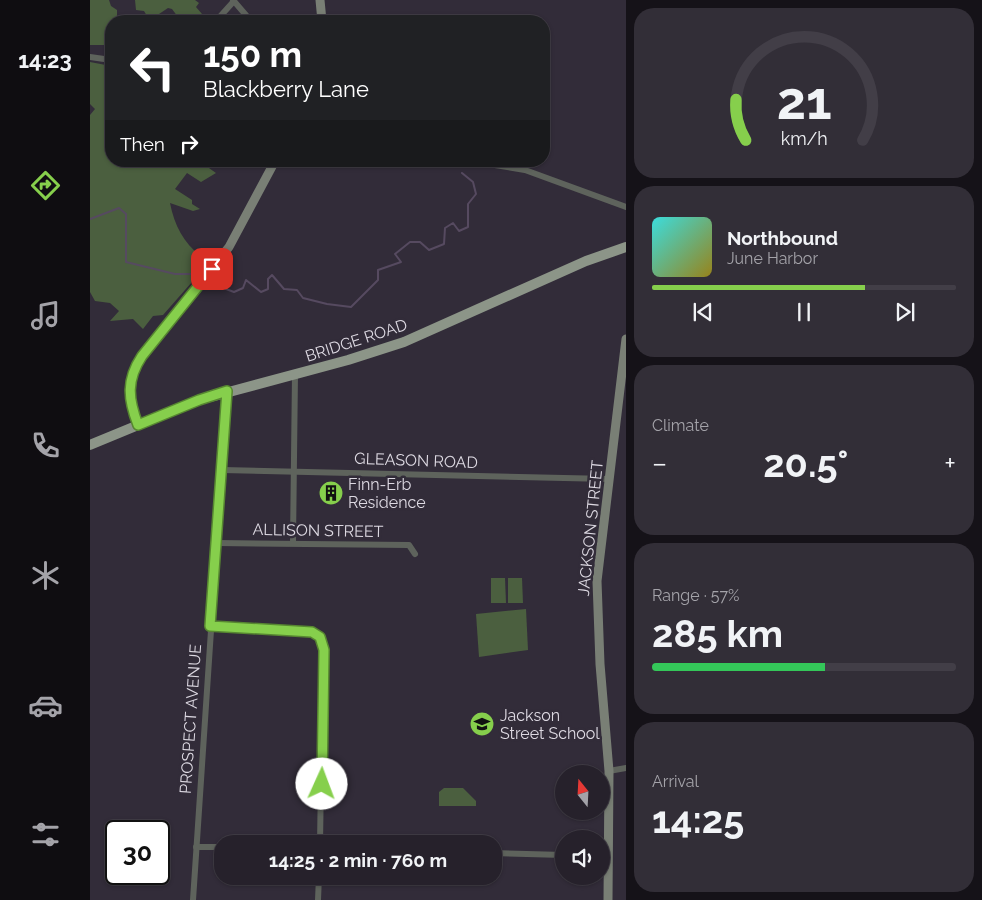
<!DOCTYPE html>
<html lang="en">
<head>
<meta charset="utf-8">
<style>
  body { margin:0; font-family:Raleway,sans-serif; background:#322e37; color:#f1f3f6; height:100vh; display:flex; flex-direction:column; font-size:19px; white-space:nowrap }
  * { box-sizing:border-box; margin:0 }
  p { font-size:16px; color:#a4a3a9 }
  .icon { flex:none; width:28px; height:28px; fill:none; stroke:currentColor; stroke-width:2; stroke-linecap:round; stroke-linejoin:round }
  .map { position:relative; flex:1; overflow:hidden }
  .panel { display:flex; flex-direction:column; gap:8px; padding:8px; background:#151218; width:356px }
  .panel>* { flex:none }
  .guide { position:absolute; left:15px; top:15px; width:445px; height:152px; border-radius:20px; box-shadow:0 1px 4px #0004,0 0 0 1px #423e47; background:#202124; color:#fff; overflow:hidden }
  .needle { width:32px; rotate:342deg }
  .controls { position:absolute; left:465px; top:765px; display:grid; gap:10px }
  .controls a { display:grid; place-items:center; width:55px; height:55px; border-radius:50%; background:#26212b; box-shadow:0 1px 4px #0004,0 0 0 1px #423e47; font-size:25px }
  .speed { position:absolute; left:15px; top:820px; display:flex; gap:10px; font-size:25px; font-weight:700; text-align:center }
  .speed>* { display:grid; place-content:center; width:65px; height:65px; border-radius:50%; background:#26212b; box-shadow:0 1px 4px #0004,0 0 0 1px #423e47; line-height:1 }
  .speed .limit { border:2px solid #111; border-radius:8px; background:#fff; color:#111 }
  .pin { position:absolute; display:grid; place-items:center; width:42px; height:42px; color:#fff; margin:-21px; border-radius:10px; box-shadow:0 2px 8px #0006 }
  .me { position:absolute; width:55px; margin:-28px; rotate:2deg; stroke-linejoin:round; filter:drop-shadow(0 0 4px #0008) }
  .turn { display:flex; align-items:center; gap:18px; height:105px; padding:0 15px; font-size:22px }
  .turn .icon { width:65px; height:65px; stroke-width:2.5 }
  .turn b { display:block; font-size:35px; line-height:42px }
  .then { display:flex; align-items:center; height:48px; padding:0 15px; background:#0003; gap:10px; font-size:19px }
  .big { font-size:38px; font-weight:700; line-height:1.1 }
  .panel .widget { flex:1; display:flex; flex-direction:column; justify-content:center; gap:8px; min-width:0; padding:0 18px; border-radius:20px; background:#322e37 }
  .panel .dial { align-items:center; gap:0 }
  .dial svg { height:130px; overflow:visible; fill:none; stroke:#423e47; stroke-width:7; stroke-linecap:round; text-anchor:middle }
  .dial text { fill:#f1f3f6; stroke:none }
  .song { display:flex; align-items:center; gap:15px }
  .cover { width:60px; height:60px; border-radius:8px; background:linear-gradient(135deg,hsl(180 70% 55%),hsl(50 70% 35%)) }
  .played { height:5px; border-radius:2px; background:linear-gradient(90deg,#86cf4c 70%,#423e47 70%) }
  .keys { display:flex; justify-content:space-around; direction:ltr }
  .heat { display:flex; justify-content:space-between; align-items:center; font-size:28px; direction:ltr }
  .charge { height:8px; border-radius:4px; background:linear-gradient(90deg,#34c759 57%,#423e47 0) }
  .trip { position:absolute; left:124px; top:835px; width:288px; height:50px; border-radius:20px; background:#26212b; box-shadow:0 1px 4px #0004,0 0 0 1px #423e47; font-weight:700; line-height:50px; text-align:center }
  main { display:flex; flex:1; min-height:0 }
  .tabs { display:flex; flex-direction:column; width:90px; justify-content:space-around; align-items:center; background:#0f0d11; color:#a4a3a9 }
  .tabs .icon { width:35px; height:35px }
  .tabs .active { color:#86cf4c }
  .tabs b { font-size:22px; color:#f1f3f6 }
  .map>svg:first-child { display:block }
  .green { fill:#4b5f3f }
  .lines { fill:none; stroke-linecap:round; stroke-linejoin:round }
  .stream { stroke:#564a60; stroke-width:2 }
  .street { stroke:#5e635c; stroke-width:6 }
  .secondary { stroke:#797f75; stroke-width:9 }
  .primary { stroke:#8c9588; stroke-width:10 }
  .route-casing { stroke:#578731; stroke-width:12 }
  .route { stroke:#86cf4c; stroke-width:9 }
  .labels { text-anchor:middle; stroke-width:5; stroke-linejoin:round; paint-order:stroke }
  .street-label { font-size:16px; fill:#ddd9e2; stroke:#322c39 }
  .poi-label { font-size:16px; fill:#ddd9e2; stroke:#322c39; text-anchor:start }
</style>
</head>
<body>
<main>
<nav class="tabs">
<b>14:23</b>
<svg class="icon active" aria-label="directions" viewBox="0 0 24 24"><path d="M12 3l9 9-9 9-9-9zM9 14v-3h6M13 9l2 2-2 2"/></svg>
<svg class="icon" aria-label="music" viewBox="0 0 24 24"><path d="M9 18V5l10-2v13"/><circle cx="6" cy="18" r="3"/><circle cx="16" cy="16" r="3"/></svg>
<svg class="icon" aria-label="phone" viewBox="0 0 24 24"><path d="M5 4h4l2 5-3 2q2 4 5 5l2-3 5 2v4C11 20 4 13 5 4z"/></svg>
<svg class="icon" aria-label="climate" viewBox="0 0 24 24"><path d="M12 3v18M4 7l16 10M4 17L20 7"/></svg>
<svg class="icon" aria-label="car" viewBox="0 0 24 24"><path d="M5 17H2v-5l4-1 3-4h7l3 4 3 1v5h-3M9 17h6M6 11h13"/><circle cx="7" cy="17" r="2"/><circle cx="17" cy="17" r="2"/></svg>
<svg class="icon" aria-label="filters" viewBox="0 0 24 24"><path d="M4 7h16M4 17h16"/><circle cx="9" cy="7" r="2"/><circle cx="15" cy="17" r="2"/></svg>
</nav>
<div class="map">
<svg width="536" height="900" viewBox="0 0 536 900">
  <rect width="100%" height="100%" fill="#322c39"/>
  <g class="green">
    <path d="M0,0h19l2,6 6,4v10l7,1h-13v24h-21z"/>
    <path d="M45,0h60l4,3 -3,4 6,7 1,7h-22l-9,-12 -4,-1 -12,8 -1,5h-15l7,-5 -3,-5 -8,-1z"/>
    <path d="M0,62l21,4v95h88l17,12 -15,9 -14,-9 -12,16 17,11v4l8,5 -7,2 -23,-8c5,26 16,43 37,58l-8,13 -36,41 -10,1 -10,13 -10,-10 -23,2 9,-10 -9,-8 -15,-2 -5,-9v-177l5,-6 -5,-5z"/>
    <path d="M401,578h14l1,25h-15z"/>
    <path d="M418,578h14l1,25h-15z"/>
    <path d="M436,609l2,41 -49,7 -3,-43z"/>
    <path d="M354,788h19l13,13v5h-37v-14z"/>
  </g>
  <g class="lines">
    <g class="stream">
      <path d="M0,219l29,-11 7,6v48l49,12h19"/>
      <path d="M128,286l16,6 9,-4 3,-8 15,12 7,-3v-10l4,-4 12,14 13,1 6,8 24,6 24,3 27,-27v-10l23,-8 -6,-8 15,-12h10l9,8 15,-6 1,-16 8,-5 6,8 9,-4v-23l8,-10 -3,-12 -11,-9"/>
    </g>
    <g class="street">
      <path d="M143,0l18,21"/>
      <path d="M126,21l18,-20"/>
      <path d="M0,57l21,3"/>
      <path d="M380,161l55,9 101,37"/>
      <path d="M132,470l387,9"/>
      <path d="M203,542l2,-168"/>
      <path d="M127,543l192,2 6,9"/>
      <path d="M120,626l102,6 8,6 3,12 -3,194"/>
      <path d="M519,771l17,-3"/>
      <path d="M106,847h26"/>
      <path d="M402,853l72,2"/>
      <path d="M103,900l34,-509"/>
      <path d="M228,900l1,-24"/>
    </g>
    <g class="secondary">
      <path d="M230,0l2,21"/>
      <path d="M48,425c-11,-26 -12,-45 4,-69l87,-109 46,-86"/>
      <path d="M518,900l1,-129 -9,-107 -3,-83 29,-242"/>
    </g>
    <path class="primary" d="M0,445l109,-45 149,-40 56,-18 182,-81 40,-14"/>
  </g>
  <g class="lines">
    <defs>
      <path id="route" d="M122,269l-70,87c-16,24 -14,43 -4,69l61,-25 28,-9 -17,235 102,6 8,5 4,13 -2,134"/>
    </defs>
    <use href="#route" class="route-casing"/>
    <use href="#route" class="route"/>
  </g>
  <defs>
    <symbol id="building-disc" viewBox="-11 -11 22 22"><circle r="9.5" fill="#86cf4c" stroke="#322c39"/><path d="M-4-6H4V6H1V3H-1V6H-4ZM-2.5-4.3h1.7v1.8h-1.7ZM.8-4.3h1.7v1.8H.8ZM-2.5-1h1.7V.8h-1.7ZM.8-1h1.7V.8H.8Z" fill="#111"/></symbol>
    <symbol id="school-disc" viewBox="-11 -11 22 22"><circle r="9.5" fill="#86cf4c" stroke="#322c39"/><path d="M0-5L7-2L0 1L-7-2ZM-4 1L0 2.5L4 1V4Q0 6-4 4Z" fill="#111"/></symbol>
  </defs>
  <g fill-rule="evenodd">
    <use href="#building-disc" x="227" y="479" width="28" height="28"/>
    <use href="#school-disc" x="378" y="710" width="28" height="28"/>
  </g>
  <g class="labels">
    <g class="street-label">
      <text transform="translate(266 340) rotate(-18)" y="6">BRIDGE ROAD</text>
      <text transform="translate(326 460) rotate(2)" y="6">GLEASON ROAD</text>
      <text transform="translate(500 528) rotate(-84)" y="6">JACKSON STREET</text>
      <text transform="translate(228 530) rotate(1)" y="6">ALLISON STREET</text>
      <text transform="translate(100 719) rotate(-86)" y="6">PROSPECT AVENUE</text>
    </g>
    <g class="poi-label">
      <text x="258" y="490">Finn-Erb<tspan x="258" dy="18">Residence</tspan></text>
      <text x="410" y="721">Jackson<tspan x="410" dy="18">Street School</tspan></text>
    </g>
  </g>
</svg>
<div class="controls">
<a><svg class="needle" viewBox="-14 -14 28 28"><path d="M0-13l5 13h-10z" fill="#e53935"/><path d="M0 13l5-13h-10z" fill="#a4a3a9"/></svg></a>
<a><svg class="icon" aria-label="sound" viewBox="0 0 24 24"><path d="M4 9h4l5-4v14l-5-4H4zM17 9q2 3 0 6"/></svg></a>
</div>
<div class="speed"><div class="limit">30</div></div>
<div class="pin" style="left:122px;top:269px;background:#d93025"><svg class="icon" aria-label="arrive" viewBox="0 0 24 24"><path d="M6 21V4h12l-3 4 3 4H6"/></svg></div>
<svg class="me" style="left:232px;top:784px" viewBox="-20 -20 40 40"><circle r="19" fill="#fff"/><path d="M0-13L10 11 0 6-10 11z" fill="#86cf4c"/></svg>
<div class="trip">14:25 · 2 min · 760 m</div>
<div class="guide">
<div class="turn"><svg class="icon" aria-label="left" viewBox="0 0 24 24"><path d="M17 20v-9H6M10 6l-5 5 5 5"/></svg><div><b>150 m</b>Blackberry Lane</div></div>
<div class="then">Then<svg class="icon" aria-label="right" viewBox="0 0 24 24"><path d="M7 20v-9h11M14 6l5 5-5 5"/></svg></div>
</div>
</div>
<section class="panel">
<div class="widget dial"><svg viewBox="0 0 100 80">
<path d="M14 69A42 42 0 1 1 86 69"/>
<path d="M14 69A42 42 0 0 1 8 44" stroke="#86cf4c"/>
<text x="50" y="56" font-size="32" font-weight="700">21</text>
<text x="50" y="72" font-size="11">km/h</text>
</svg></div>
<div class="widget">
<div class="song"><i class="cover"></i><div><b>Northbound</b><p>June Harbor</p></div></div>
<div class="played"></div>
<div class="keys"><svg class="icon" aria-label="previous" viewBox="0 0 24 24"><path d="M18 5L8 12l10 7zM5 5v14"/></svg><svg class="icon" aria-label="pause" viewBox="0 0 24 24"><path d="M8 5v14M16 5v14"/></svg><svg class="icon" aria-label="next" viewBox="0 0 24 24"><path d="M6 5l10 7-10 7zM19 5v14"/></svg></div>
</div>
<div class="widget"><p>Climate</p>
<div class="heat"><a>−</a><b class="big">20.5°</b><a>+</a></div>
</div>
<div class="widget"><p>Range · 57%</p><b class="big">285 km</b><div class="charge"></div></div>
<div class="widget"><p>Arrival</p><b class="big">14:25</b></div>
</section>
</main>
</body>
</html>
